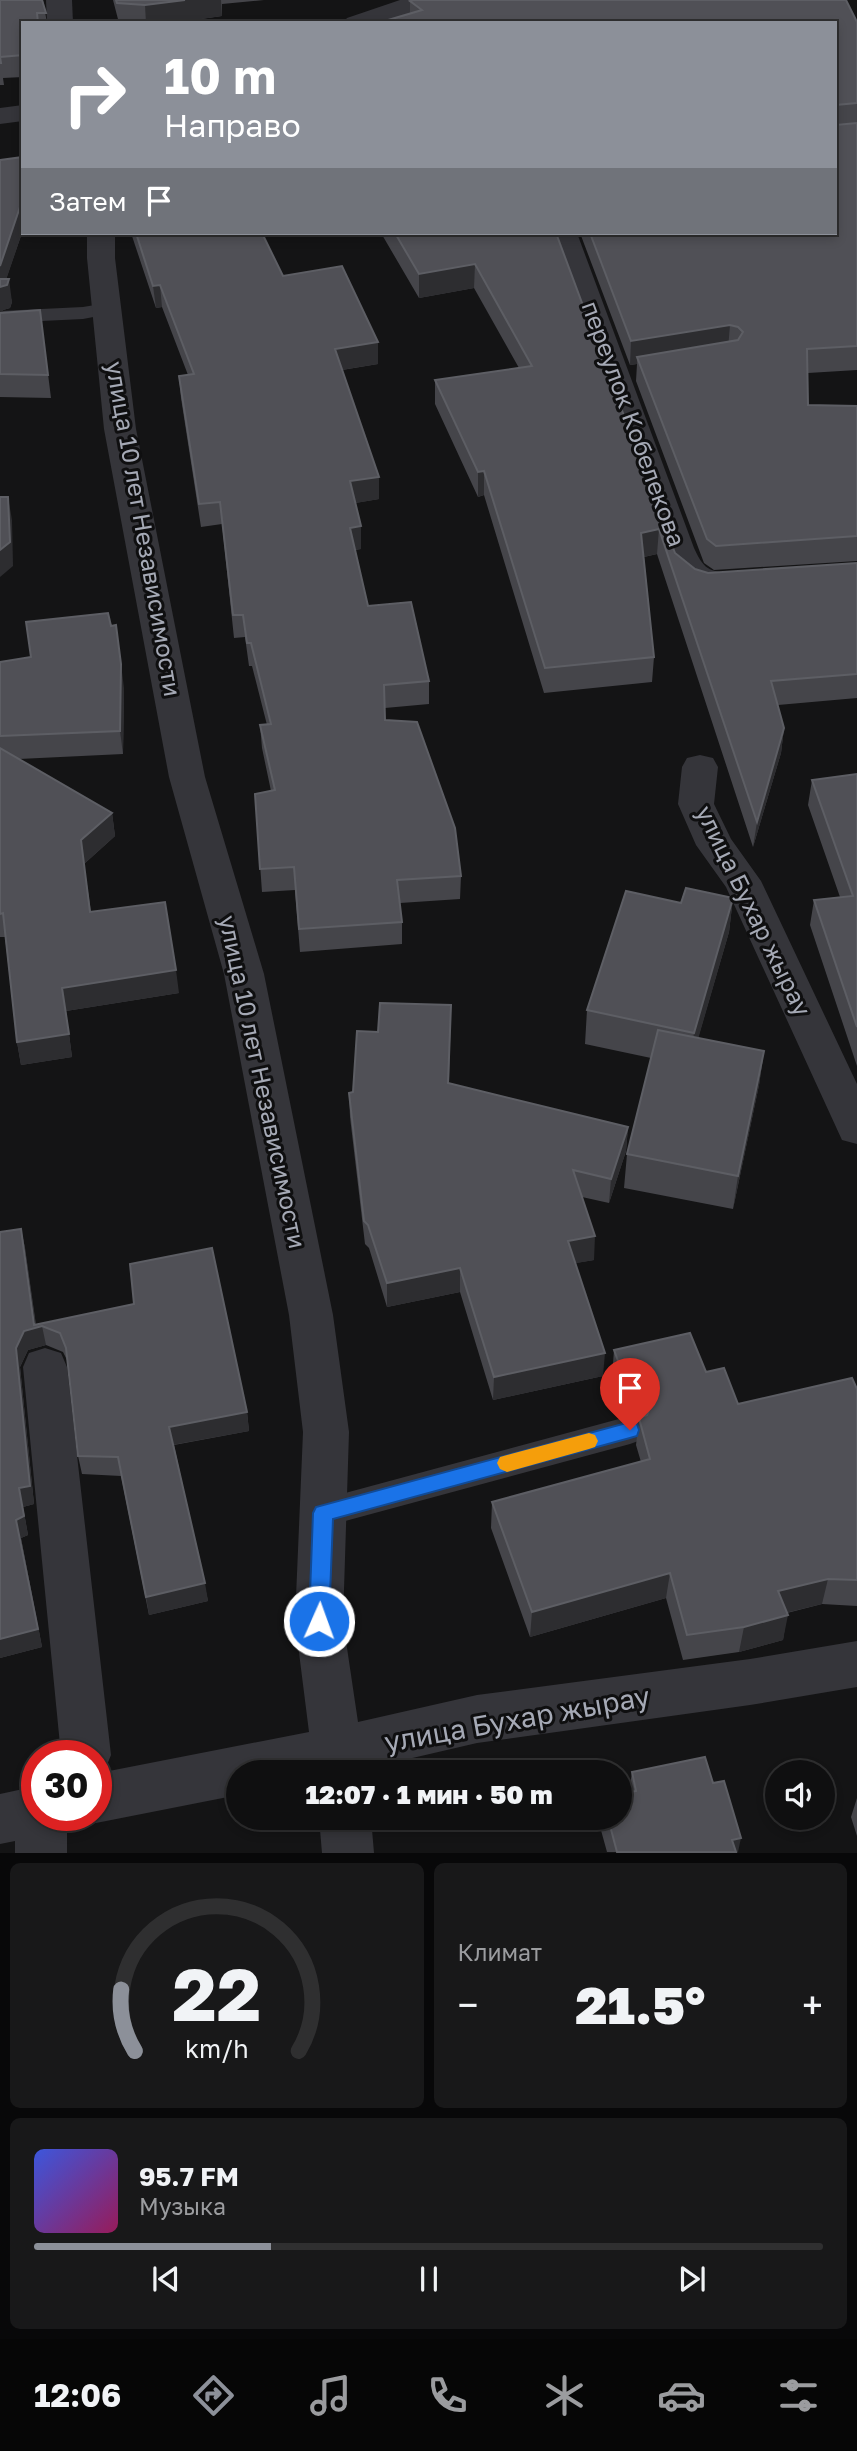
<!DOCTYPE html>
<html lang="ru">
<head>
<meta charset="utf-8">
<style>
  body { margin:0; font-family:"Golos Text",sans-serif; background:#181819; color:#f1f3f6; height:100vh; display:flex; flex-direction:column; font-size:26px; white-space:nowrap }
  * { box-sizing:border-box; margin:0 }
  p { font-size:23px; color:#9b9c9f }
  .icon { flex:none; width:38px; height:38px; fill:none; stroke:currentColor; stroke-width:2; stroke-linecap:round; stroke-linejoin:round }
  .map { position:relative; height:1853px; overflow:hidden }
  .drawer { display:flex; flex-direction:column; gap:10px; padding:10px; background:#080809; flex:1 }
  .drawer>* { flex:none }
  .guide { position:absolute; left:21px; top:21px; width:816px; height:214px; border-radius:0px; box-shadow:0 4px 10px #0003,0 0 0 2px #2f2f30; background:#8c9099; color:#fff; overflow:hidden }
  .tools { position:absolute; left:765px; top:1760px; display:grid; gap:14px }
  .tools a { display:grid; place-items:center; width:70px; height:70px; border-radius:50%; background:#0f0f10; box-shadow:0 4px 10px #0003,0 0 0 2px #2f2f30; font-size:35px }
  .speed { position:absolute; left:21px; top:1740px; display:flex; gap:14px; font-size:35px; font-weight:700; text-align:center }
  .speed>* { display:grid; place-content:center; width:91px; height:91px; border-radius:50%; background:#0f0f10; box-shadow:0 4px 10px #0003,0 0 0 2px #2f2f30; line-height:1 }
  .speed .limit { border:10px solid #d22; background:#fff; color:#111 }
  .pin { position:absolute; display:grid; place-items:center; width:60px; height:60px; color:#fff; margin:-72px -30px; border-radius:50% 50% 50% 0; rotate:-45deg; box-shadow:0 0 7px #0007 }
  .pin .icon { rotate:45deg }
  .me { position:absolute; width:77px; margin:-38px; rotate:2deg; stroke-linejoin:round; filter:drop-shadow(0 0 5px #0008) }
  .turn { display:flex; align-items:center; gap:24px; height:147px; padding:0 28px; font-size:32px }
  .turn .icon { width:91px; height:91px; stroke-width:2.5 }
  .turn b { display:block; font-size:49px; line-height:60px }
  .then { display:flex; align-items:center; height:66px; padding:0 28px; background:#0003; gap:14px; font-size:26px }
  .big { font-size:52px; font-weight:800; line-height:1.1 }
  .drawer .card { flex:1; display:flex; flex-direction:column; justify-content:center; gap:10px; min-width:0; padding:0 24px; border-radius:10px; background:#181819 }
  .drawer .dial { align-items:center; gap:0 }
  .dial svg { height:182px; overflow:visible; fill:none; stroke:#2f2f30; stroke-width:7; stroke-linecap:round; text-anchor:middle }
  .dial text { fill:#f1f3f6; stroke:none }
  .song { display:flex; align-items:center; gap:21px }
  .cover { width:84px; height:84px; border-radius:10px; background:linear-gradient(135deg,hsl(230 70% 55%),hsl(330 70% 35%)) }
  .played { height:7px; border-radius:4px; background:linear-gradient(90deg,#8c9099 30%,#2f2f30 30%) }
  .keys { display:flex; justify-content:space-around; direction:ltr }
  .heat { display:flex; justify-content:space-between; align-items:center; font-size:38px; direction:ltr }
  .drawer .tiles { flex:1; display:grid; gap:10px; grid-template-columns:1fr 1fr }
  .card:last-child { grid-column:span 2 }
  .trip { position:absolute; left:226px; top:1760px; width:406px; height:70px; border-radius:35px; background:#0f0f10; box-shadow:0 4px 10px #0003,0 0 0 2px #2f2f30; font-weight:800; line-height:70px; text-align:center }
  .dock { display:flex; height:112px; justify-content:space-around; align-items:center; background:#060606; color:#9b9c9f }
  .dock .icon { width:49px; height:49px }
  .dock .selected { color:#8c9099 }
  .dock b { font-size:32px; color:#f1f3f6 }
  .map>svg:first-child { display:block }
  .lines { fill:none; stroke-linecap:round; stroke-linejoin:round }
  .service { fill:#35353a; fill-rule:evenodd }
  .minor { fill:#35353a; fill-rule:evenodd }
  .wall { fill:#45454a }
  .shaded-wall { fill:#2d2d30 }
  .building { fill:#505056; stroke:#5d5e64; stroke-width:2 }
  .route { fill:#1a73e8; stroke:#114b97; stroke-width:2 }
  .slow { fill:#f59e0b }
  .labels { text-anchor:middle; stroke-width:6; stroke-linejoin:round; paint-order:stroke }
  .street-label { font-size:24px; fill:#a5a9b5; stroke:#0f0f10 }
  .near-street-label { font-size:28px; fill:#a5a9b5; stroke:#0f0f10 }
</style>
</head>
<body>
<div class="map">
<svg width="857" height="1853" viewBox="0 0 857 1853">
  <rect width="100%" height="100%" fill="#141415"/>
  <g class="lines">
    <g class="service">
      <path d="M107,303l7,2 3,4 -3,4 -31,6 -83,4v-12l83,-4z"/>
      <path d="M630,1416l11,4 5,10 -5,10 -11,4 -307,83 -11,-4 -5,-10 5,-10 11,-4z"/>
    </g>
    <g class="minor">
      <path d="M46,0h26l1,23h-26z"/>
      <path d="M400,0h38l-4,5 -52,18h-39l4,-5z"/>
      <path d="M23,105v16l-23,3v-16z"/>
      <path d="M87,233h28v25l21,171 69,348 59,197 69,341 16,117 -6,189 15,101 119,-27 273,-36 107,-18v46l-107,18 -273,38 -112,26v4h-127v22l-142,28 -18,-7 18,-1v-60h-35l-38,-388 6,-14 16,-5 16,5 6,14 44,388 -7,17 205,-40 -14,-111 8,-189 -14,-117 -65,-341 -55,-197 -65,-348 -17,-171z"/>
      <path d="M549,233h28l117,315c12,26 16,21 41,27l5,8 -5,8c-26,6 -49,3 -65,-21z"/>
      <path d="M700,755l13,3 5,9 -4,37 17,35 30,42 96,203v60l-15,-4 -116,-253 -30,-42 -18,-41 4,-37 5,-9z"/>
      <path d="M37,1786v29h30v38h-52v-12l-15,3v-50z"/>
      <path d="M319,1818h52l3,35h-52z"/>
    </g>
  </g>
  <g class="wall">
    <path d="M0,0h43l4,23h-24v54l-20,1 1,7h-4z"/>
    <path d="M113,0h151l-42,4v12l-49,7h-54z"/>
    <path d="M410,1l447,21v348l-49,3v32l49,1v155l-143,9 -10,-7 -68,-182 1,-17 -7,1 -50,-132h255l-425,-219z"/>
    <path d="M23,157v73l-17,49 6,23 -2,6 -7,2v3l37,-3 11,88 -51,-1v-237z"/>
    <path d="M131,233h131l21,43 95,88 -36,6 37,129 -24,4 6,46 -6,1 13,56 61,75v23l-44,4v12l76,156 -1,23 -60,4 2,19v22l-102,8 -5,-62 -33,2 -7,-98 16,-3 -9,-43 -2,-23h7l-15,-59h-3l-4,-29 -11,1 -12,-114 -21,3 -20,-129 -2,-22 9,-1 -26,-68 -6,1z"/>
    <path d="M381,233h175l119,320 20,16 13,4 149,-10v135l-79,7 6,23 -3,25 -28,94 -96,-293 -13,3 10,100 -2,25 -108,11 -60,-198 -6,2 -43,-93v-24l84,-12 -45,-80 -55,10z"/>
    <path d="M0,662l124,26 -1,66 -104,5 93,54 3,23 -31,28 7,48 88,81 -113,18 6,46 -51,8 -4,-23 -12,-105h-5z"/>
    <path d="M857,774v292l-47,-141 4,-25 26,-3 -32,-92 4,-25z"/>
    <path d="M733,898l-4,34 -31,106 66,13 -5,34 -26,124 -109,-21 3,-34 24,-96 -66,-14 2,-34 94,-107z"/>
    <path d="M451,1005l-2,79 179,43 -2,24 -17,52 -27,-6 12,63 -19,3 28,113 -110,24 -33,-108 -73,15 -18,-59 -4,-4 -15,-127 -1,-24 4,-1 25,-60z"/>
    <path d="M21,1229l4,19 11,77 98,-21 113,108 2,19 -75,14 34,156 -59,14 -28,-139 -39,-2 -4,-18 -10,-94 -5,-10 -17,-7 -18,5 -8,17 14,137 -11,3 5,28 -7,3 21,109 -42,11z"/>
    <path d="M614,1350l92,22 32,32 119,-15v217l-35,-2 -35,9 -4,27 -44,12 -56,8 -17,-62 -136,39 -39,-109 1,-26 149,-40 -5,-17 3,-27 2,-1 -16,-2 -13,-38z"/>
    <path d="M632,1772l81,11 25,69h-131l-8,-29 1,-5h20l9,-26z"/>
    <path d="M857,1798v38l-6,-19z"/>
  </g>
  <g class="shaded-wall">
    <path d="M185,0h36l1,16 -49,7h-27l-1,-18z"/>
    <path d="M23,198v32l-19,56 5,-7 3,23 -2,6 -7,2 2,15 -5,1v-60z"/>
    <path d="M475,264l-1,24 -55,10v-24z"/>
    <path d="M160,285l2,22 -6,1 -3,-22z"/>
    <path d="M730,325l-2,24 -91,8v7l-7,1 1,-24z"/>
    <path d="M378,342v22l-43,7v-22z"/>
    <path d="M484,471v24l-6,2v-25z"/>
    <path d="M379,477v22l-29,5v-23z"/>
    <path d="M8,497l4,23 1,46 -13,11v-27z"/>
    <path d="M361,526v23l-10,1 -1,-22z"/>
    <path d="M659,529l-2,25 -18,4 2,-25z"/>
    <path d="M121,664l3,24 -1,66 -3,-23z"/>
    <path d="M784,728l-3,25 -28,94 4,-25z"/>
    <path d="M112,813l3,23 -31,28 -3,-24z"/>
    <path d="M733,898l-4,34 -39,135 4,-34z"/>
    <path d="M176,970l3,23 -113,18 6,46 -51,8 -4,-23 45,-54z"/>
    <path d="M764,1051l-5,34 -26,124 5,-33z"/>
    <path d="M628,1127l-2,24 -17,52 2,-24z"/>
    <path d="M21,1229l4,19 11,80 6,-2 4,19 -18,5 -8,17 14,137 -11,3 5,28 -7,3 21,109 -42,11v-19l16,-119 3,-32 -3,-140z"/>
    <path d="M595,1236l-1,24 -28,5 2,-24z"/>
    <path d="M460,1268v24l-73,15v-24z"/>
    <path d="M605,1353l-2,23 -110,24 1,-23z"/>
    <path d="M247,1412l2,19 -77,14 -3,-18z"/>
    <path d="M670,1573l-4,25 -136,39 2,-25z"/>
    <path d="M828,1579l-6,25 -49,12 5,-25z"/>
    <path d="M205,1583l3,18 -59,14 -3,-18z"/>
    <path d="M788,1615l-5,25 -44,12 5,-25z"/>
    <path d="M741,1838l-3,14h-9l3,-12z"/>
  </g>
  <g class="building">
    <path d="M0,0h42l4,13h-9l1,10h-15v32l-23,2 1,6h-1z"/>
    <path d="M116,0h69l-40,5 -28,-2z"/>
    <path d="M413,0h433l11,22v81l-21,2v20l21,-2v223l-50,3 1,56 49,1v130l-141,10 -9,-7 -70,-182 101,-17 5,-8 -5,-5 -8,-2 -99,16 -41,-108h245v-210h-457l44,-13 -12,-9z"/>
    <path d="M23,157v41l-23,68v-106z"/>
    <path d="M136,233h126l21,43 59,-10 36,76 -43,7 44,128 -29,4 11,45 -11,2 18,78 43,-4 18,79 -45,4 1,35 32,2 38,106 6,48 -64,4 5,42 -103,7 -5,-62 -34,2 -5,-75 20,-4 -15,-65 11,-1 -20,-81h-4l-4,-28h-10l-13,-113 -21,2 -20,-128 15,-2 -34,-89 -7,1z"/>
    <path d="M395,233h161l119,320 20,16 13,4 149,-10v111l-86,7 13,47 -27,94 -98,-293 -18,4 13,124 -109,11 -61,-197 -6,1 -43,-92 97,-14 -57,-102 -56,10z"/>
    <path d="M0,279h9l-2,6 -7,2z"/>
    <path d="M40,310l8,65 -48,-1v-61z"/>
    <path d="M0,497h8l2,45 -10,8z"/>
    <path d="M108,613l3,13 5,-1 5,39 -1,67 -120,5v-74l31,-5 -5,-35z"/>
    <path d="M0,748l112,65 -31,27 9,72 75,-10 11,68 -114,18 7,46 -52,8 -14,-129 -3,1z"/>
    <path d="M857,774v253l-43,-127 39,-4 -41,-116z"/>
    <path d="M686,888l47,10 -39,135 -107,-23 39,-119 55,12z"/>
    <path d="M380,1003l71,2 -3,78 180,44 -17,52 -38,-9 22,66 -27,5 37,112 -111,24 -34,-109 -73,15 -19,-58 -4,-4 -15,-128 4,-1 4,-61 21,1z"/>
    <path d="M658,1030l106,21 -26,125 -111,-22z"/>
    <path d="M21,1229l13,96 100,-21 -4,-40 82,-16 35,164 -78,15 36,156 -59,14 -28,-140 -40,-1 -12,-108 -6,-15 -18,-7 -18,5 -8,17 14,138 -11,2 5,28 -8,4 22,109 -38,10v-407z"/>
    <path d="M690,1333l16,39 18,-4 14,36 114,-26 5,11v191l-29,-1 -50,12 10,24 -44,12 -57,8 -17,-62 -138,39 -40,-110 158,-43 -11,-41 8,-3 5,-12 -7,-12 -17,-3 -14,-38z"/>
    <path d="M705,1757l8,26 11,-2 17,57 -9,2 4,12h-119l-9,-34h12v-24l16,-3 -4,-19z"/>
  </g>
  <path class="route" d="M630,1422l7,2 2,6 -2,6 -7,2 -297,81 -4,102 -3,7 -7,2 -7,-2 -3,-7 4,-108 3,-6z"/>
  <path class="slow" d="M589,1433l6,2 3,6 -3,6 -6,2 -82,23 -7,-3 -3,-6 3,-6 7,-2z"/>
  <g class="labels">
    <g class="street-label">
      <text transform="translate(633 424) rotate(70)" y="8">переулок Кобелекова</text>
      <text transform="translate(143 529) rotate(80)" y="8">улица 10 лет Независимости</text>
      <text transform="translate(753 911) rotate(64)" y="8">улица Бухар жырау</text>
      <text transform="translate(262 1082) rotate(78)" y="8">улица 10 лет Независимости</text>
    </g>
    <g class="near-street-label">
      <text transform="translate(517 1719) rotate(-10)" y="10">улица Бухар жырау</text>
    </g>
  </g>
</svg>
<div class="tools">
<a><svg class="icon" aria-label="sound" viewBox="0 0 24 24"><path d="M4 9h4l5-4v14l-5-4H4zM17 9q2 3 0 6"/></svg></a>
</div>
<div class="speed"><div class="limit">30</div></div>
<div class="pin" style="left:630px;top:1430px;background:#d93025"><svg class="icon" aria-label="arrive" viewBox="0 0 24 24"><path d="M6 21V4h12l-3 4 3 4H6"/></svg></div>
<svg class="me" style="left:319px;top:1621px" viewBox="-20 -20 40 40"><circle r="17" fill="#1a73e8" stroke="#fff" stroke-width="3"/><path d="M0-11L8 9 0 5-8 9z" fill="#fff"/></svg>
<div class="trip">12:07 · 1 мин · 50 m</div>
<div class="guide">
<div class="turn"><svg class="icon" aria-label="right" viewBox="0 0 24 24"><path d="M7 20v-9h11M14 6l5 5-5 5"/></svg><div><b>10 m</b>Направо</div></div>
<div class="then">Затем<svg class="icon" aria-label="arrive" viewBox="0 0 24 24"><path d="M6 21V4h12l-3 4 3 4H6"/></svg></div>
</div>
</div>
<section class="drawer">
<div class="tiles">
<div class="card dial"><svg viewBox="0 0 100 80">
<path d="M14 69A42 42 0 1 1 86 69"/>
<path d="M14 69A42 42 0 0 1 8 42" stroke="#8c9099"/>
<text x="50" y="56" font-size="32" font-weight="700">22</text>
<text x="50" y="72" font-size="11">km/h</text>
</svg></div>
<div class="card"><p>Климат</p>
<div class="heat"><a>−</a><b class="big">21.5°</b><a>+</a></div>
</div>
<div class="card">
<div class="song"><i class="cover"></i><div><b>95.7 FM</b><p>Музыка</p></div></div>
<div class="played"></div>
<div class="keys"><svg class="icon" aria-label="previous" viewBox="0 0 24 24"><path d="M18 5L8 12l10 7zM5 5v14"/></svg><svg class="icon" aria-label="pause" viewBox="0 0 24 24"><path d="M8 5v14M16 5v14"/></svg><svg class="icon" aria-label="next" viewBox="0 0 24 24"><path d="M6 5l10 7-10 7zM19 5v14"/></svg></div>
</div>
</div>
</section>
<nav class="dock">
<b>12:06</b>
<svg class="icon selected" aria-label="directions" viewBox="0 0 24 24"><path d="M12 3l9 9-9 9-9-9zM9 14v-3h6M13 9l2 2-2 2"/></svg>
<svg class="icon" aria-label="music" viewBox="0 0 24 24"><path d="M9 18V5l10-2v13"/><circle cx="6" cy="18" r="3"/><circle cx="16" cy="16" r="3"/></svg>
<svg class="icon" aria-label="phone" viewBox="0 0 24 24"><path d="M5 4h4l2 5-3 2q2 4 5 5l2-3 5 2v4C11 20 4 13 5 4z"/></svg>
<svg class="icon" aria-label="climate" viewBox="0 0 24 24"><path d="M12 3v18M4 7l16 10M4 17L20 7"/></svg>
<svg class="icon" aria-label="car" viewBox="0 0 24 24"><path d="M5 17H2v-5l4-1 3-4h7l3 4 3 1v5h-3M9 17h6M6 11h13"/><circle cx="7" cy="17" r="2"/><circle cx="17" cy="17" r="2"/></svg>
<svg class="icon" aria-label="filters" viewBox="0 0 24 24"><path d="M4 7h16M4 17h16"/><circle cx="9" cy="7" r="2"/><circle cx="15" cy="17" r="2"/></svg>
</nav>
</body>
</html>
